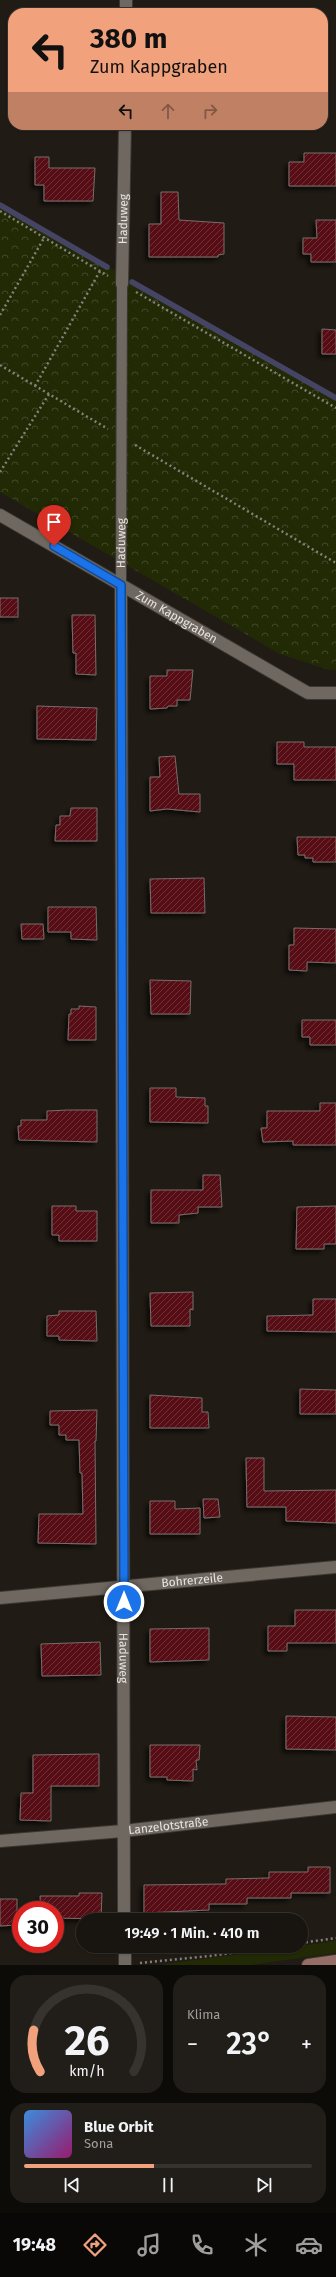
<!DOCTYPE html>
<html lang="de">
<head>
<meta charset="utf-8">
<style>
  body { margin:0; font-family:"Fira Sans",sans-serif; background:#211d18; color:#f1f3f6; height:100vh; display:flex; flex-direction:column; font-size:15px; white-space:nowrap }
  * { box-sizing:border-box; margin:0 }
  p { font-size:13px; color:#9f9e9e }
  .icon { flex:none; width:22px; height:22px; fill:none; stroke:currentColor; stroke-width:2; stroke-linecap:round; stroke-linejoin:round }
  .map { position:relative; height:1965px; overflow:hidden }
  .drawer { display:flex; flex-direction:column; gap:10px; padding:10px; background:#0d0b08; flex:1 }
  .drawer>* { flex:none }
  .banner { position:absolute; left:8px; top:8px; width:320px; height:122px; border-radius:16px; box-shadow:0 1px 3px #0004,0 0 0 1px #36332f; background:#f1a17c; color:#111; overflow:hidden }
  .speed { position:absolute; left:12px; top:1901px; display:flex; gap:8px; font-size:20px; font-weight:700; text-align:center }
  .speed>* { display:grid; place-content:center; width:52px; height:52px; border-radius:50%; background:#18140f; box-shadow:0 1px 3px #0004,0 0 0 1px #36332f; line-height:1 }
  .speed .limit { border:6px solid #d22; background:#fff; color:#111 }
  .pin { position:absolute; display:grid; place-items:center; width:34px; height:34px; color:#fff; margin:-41px -17px; border-radius:50% 50% 50% 0; rotate:-45deg; box-shadow:0 0 4px #0007 }
  .pin .icon { rotate:45deg }
  .me { position:absolute; width:44px; margin:-22px; rotate:0deg; stroke-linejoin:round; filter:drop-shadow(0 0 3px #0008) }
  .turn { display:flex; align-items:center; gap:14px; height:84px; padding:0 16px; font-size:18px }
  .turn .icon { width:52px; height:52px; stroke-width:2.5 }
  .turn b { display:block; font-size:28px; line-height:34px }
  .lanes { display:flex; align-items:center; height:38px; padding:0 16px; background:#0003; justify-content:center; gap:20px; direction:ltr }
  .lanes .off { opacity:.35 }
  .big { font-size:30px; font-weight:600; line-height:1.1 }
  .drawer .card { flex:1; display:flex; flex-direction:column; justify-content:center; gap:6px; min-width:0; padding:0 14px; border-radius:16px; background:#211d18 }
  .drawer .dial { align-items:center; gap:0 }
  .dial svg { height:104px; overflow:visible; fill:none; stroke:#36332f; stroke-width:7; stroke-linecap:round; text-anchor:middle }
  .dial text { fill:#f1f3f6; stroke:none }
  .song { display:flex; align-items:center; gap:12px }
  .cover { width:48px; height:48px; border-radius:6px; background:linear-gradient(135deg,hsl(210 70% 55%),hsl(320 70% 35%)) }
  .played { height:4px; border-radius:2px; background:linear-gradient(90deg,#f1a17c 45%,#36332f 45%) }
  .keys { display:flex; justify-content:space-around; direction:ltr }
  .heat { display:flex; justify-content:space-between; align-items:center; font-size:22px; direction:ltr }
  .drawer .tiles { flex:1; display:grid; gap:10px; grid-template-columns:1fr 1fr }
  .card:last-child { grid-column:span 2 }
  .trip { position:absolute; left:76px; top:1913px; width:232px; height:40px; border-radius:20px; background:#18140f; box-shadow:0 1px 3px #0004,0 0 0 1px #36332f; font-weight:600; line-height:40px; text-align:center }
  .dock { display:flex; height:64px; justify-content:space-around; align-items:center; background:#0a0806; color:#9f9e9e }
  .dock .icon { width:28px; height:28px }
  .dock .selected { color:#f1a17c }
  .dock b { font-size:18px; color:#f1f3f6 }
  .map>svg:first-child { display:block }
  .green { fill:#212a05 }
  .park { fill:url(#park-crowns) }
  .lines { fill:none; stroke-linecap:round; stroke-linejoin:round }
  .stream { stroke:#454465; stroke-width:5.5 }
  .building { fill:url(#building-hatch); stroke:#786c6b; filter:url(#shadow) }
  .lane-casing { stroke:#3b3732; stroke-width:12 }
  .street-casing { stroke:#3b3732; stroke-width:14 }
  .secondary-casing { stroke:#3b3732; stroke-width:14 }
  .path { stroke:#85807a; stroke-width:2.5; stroke-dasharray:2 3; stroke-linecap:butt }
  .lane { stroke:#6f6860; stroke-width:10 }
  .street { stroke:#6f6860; stroke-width:12 }
  .secondary { stroke:#966c66; stroke-width:12 }
  .route-casing { stroke:#114b97; stroke-width:10 }
  .route { stroke:#1a73e8; stroke-width:7 }
  .labels { text-anchor:middle; stroke-width:4; stroke-linejoin:round; paint-order:stroke }
  .street-label { font-size:12px; fill:#e7e3de; stroke:#080604 }
</style>
</head>
<body>
<div class="map">
<svg width="336" height="1965" viewBox="0 0 336 1965">
  <defs>
    <pattern id="park-crowns" width="20" height="18" patternUnits="userSpaceOnUse"><rect width="20" height="18" fill="#212a05"/><path d="M2 6a3 3 0 1 1 6 0M12 15a3 3 0 1 1 6 0" fill="none" stroke="#414929"/></pattern>
    <pattern id="building-hatch" width="6" height="6" patternUnits="userSpaceOnUse"><rect width="6" height="6" fill="#560e14"/><path d="M-1 1l2-2M0 6l6-6M5 7l2-2" fill="none" stroke="#6e3136"/></pattern>
    <filter id="shadow"><feDropShadow dx="-3.5" dy="3.5" stdDeviation="2" flood-color="#0009"/></filter>
  </defs>
  <rect width="100%" height="100%" fill="#201b14"/>
  <path class="green" d="M336,1941v12l-85,12h-94z"/>
  <path class="park" d="M0,203l336,198v269l-10,-1 -46,-15 -280,-162z"/>
  <g class="lines">
    <g class="stream">
      <path d="M0,205l107,62"/>
      <path d="M132,282l204,116"/>
    </g>
  </g>
  <g class="building">
    <path d="M304,153h32v33h-47v-24h15z"/>
    <path d="M35,157h14v11h46l-2,33h-49v-16h-9z"/>
    <path d="M161,192h17l1,28 45,3v31l-6,1v2h-69v-33h12z"/>
    <path d="M316,220h20v42h-25v-8h-8v-16h14z"/>
    <path d="M322,329l14,1v24h-14z"/>
    <rect x="0" y="598" width="18" height="19"/>
    <path d="M72,615h23l1,60 -20,-1v-21h-3z"/>
    <path d="M167,670h26l-3,30h-13v6h-9l-1,2 -17,1v-33h17z"/>
    <path d="M37,706l60,2 -1,32 -59,-1z"/>
    <path d="M277,742h27v5h32v33h-42v-16h-17z"/>
    <path d="M175,756l4,38h21v18l-33,-3 -17,2v-34h10l-1,-20z"/>
    <path d="M71,808h26v33h-42l1,-16h4v-9h10z"/>
    <path d="M297,837h39v25h-23v-4h-8v-3h-7z"/>
    <path d="M204,878l1,35h-54l-1,-34z"/>
    <path d="M48,907h48l1,33 -26,-1v-7h-23z"/>
    <path d="M21,924h22l1,15h-22z"/>
    <path d="M294,928l42,1v34l-29,-1v9l-18,-1v-25h5z"/>
    <path d="M150,980l41,1 -1,33h-39z"/>
    <path d="M79,1006l17,1v33h-28l1,-26h2v-5h8z"/>
    <path d="M302,1020h34v25h-26v-8h-8z"/>
    <path d="M150,1088h26v9l29,1v8h3v17l-58,-1z"/>
    <path d="M320,1103h16v42h-43v-4l-30,1 -2,-14h6v-17h53z"/>
    <path d="M68,1110h29v32l-78,-2 -1,-14h3v-6h26v-9z"/>
    <path d="M203,1175h17l2,32h-24v6l-19,2v8h-28v-33h52z"/>
    <path d="M52,1206h24v5h21v30h-38v-6h-7z"/>
    <path d="M336,1206v38h-12v5h-28l1,-42z"/>
    <path d="M193,1292v18l-3,-1v17h-39l-1,-33z"/>
    <path d="M313,1299h23v33l-69,-1v-15l46,-1z"/>
    <path d="M59,1311h37l1,30 -38,-1v-4h-12v-20l12,-1z"/>
    <path d="M300,1389l36,1v24h-36z"/>
    <path d="M150,1395l52,3v14h6l1,16h-59z"/>
    <path d="M97,1410l-1,31h-1l1,103 -58,-1 1,-29h44l-1,-41h-2l-1,-33h-13v-5h-7v-10h-9v-14z"/>
    <path d="M246,1458h18v33l72,-1v33l-50,-2v-14h-39z"/>
    <path d="M203,1499h15l2,18 -16,1z"/>
    <path d="M150,1501h25v8l25,-1v26h-50z"/>
    <path d="M295,1610h41v33h-49v8h-19v-25h27z"/>
    <path d="M209,1628v32l-59,2v-33z"/>
    <path d="M100,1642l1,33 -59,1 -1,-32z"/>
    <path d="M286,1716l50,1v33l-50,-1z"/>
    <path d="M150,1745h50l-1,15h-3l1,10 -4,-1v12l-26,-1v-3h-17z"/>
    <path d="M99,1754v32h-48v35l-31,-1 1,-27h12v-38z"/>
    <path d="M308,1867h22v26h-39v5h-44v6h-38v6l-65,3v-28l82,-1v-5l43,-1v-6h39z"/>
    <path d="M79,1893h23l-1,26 -46,-1v-8h-14l-1,-14h39z"/>
    <path d="M0,1899h17v26l-17,1z"/>
  </g>
  <g class="lines">
    <defs>
      <g id="lane">
        <path id="s1" d="M121,585l1,-301"/>
      </g>
      <g id="street">
        <path d="M126,13v-13"/>
        <path id="s2" d="M122,284l3,-159"/>
        <path id="s3" d="M0,515l308,178h28"/>
        <path id="s4" d="M121,585l3,1335"/>
        <path id="s5" d="M0,1598l336,-31"/>
        <path id="s6" d="M0,1841l123,-10 213,-24"/>
        <path d="M125,1946v19"/>
      </g>
      <path id="secondary" d="M308,1965l28,-4"/>
    </defs>
    <use href="#lane" class="lane-casing"/>
    <use href="#street" class="street-casing"/>
    <use href="#secondary" class="secondary-casing"/>
    <g class="path">
      <path d="M0,211l108,65"/>
      <path d="M136,292l200,116"/>
      <path d="M0,315l44,-77"/>
      <path d="M0,365l108,64"/>
      <path d="M35,386l65,-115"/>
      <path d="M135,445l201,118"/>
      <path d="M0,472l49,-78"/>
      <path d="M301,1943l35,-5"/>
      <path d="M140,1963l70,-7 72,-10"/>
    </g>
    <use href="#lane" class="lane"/>
    <use href="#street" class="street"/>
    <use href="#secondary" class="secondary"/>
  </g>
  <g class="lines">
    <defs>
      <path id="route" d="M54,546l67,39 3,1017"/>
    </defs>
    <use href="#route" class="route-casing"/>
    <use href="#route" class="route"/>
  </g>
  <g class="labels">
    <g class="street-label">
      <text dy="4" stroke="none"><textPath href="#s2" startOffset="65">Haduweg</textPath></text>
      <text dy="4" stroke="none"><textPath href="#s1" startOffset="42">Haduweg</textPath></text>
      <text dy="4" stroke="none"><textPath href="#s3" startOffset="204">Zum Kappgraben</textPath></text>
      <text dy="4" stroke="none"><textPath href="#s5" startOffset="193">Bohrerzeile</textPath></text>
      <text dy="4" stroke="none"><textPath href="#s4" startOffset="1073">Haduweg</textPath></text>
      <text dy="4" stroke="none"><textPath href="#s6" startOffset="169">Lanzelotstraße</textPath></text>
    </g>
  </g>
</svg>
<div class="speed"><div class="limit">30</div></div>
<div class="pin" style="left:54px;top:546px;background:#d93025"><svg class="icon" aria-label="arrive" viewBox="0 0 24 24"><path d="M6 21V4h12l-3 4 3 4H6"/></svg></div>
<svg class="me" style="left:124px;top:1602px" viewBox="-20 -20 40 40"><circle r="17" fill="#1a73e8" stroke="#fff" stroke-width="3"/><path d="M0-11L8 9 0 5-8 9z" fill="#fff"/></svg>
<div class="trip">19:49 · 1 Min. · 410 m</div>
<div class="banner">
<div class="turn"><svg class="icon" aria-label="left" viewBox="0 0 24 24"><path d="M17 20v-9H6M10 6l-5 5 5 5"/></svg><div><b>380 m</b>Zum Kappgraben</div></div>
<div class="lanes"><svg class="icon" aria-label="left" viewBox="0 0 24 24"><path d="M17 20v-9H6M10 6l-5 5 5 5"/></svg><svg class="icon off" aria-label="ahead" viewBox="0 0 24 24"><path d="M12 20V5M6 11l6-6 6 6"/></svg><svg class="icon off" aria-label="right" viewBox="0 0 24 24"><path d="M7 20v-9h11M14 6l5 5-5 5"/></svg></div>
</div>
</div>
<section class="drawer">
<div class="tiles">
<div class="card dial"><svg viewBox="0 0 100 80">
<path d="M14 69A42 42 0 1 1 86 69"/>
<path d="M14 69A42 42 0 0 1 9 37" stroke="#f1a17c"/>
<text x="50" y="56" font-size="32" font-weight="700">26</text>
<text x="50" y="72" font-size="11">km/h</text>
</svg></div>
<div class="card"><p>Klima</p>
<div class="heat"><a>−</a><b class="big">23°</b><a>+</a></div>
</div>
<div class="card">
<div class="song"><i class="cover"></i><div><b>Blue Orbit</b><p>Sona</p></div></div>
<div class="played"></div>
<div class="keys"><svg class="icon" aria-label="previous" viewBox="0 0 24 24"><path d="M18 5L8 12l10 7zM5 5v14"/></svg><svg class="icon" aria-label="pause" viewBox="0 0 24 24"><path d="M8 5v14M16 5v14"/></svg><svg class="icon" aria-label="next" viewBox="0 0 24 24"><path d="M6 5l10 7-10 7zM19 5v14"/></svg></div>
</div>
</div>
</section>
<nav class="dock">
<b>19:48</b>
<svg class="icon selected" aria-label="directions" viewBox="0 0 24 24"><path d="M12 3l9 9-9 9-9-9zM9 14v-3h6M13 9l2 2-2 2"/></svg>
<svg class="icon" aria-label="music" viewBox="0 0 24 24"><path d="M9 18V5l10-2v13"/><circle cx="6" cy="18" r="3"/><circle cx="16" cy="16" r="3"/></svg>
<svg class="icon" aria-label="phone" viewBox="0 0 24 24"><path d="M5 4h4l2 5-3 2q2 4 5 5l2-3 5 2v4C11 20 4 13 5 4z"/></svg>
<svg class="icon" aria-label="climate" viewBox="0 0 24 24"><path d="M12 3v18M4 7l16 10M4 17L20 7"/></svg>
<svg class="icon" aria-label="car" viewBox="0 0 24 24"><path d="M5 17H2v-5l4-1 3-4h7l3 4 3 1v5h-3M9 17h6M6 11h13"/><circle cx="7" cy="17" r="2"/><circle cx="17" cy="17" r="2"/></svg>
</nav>
</body>
</html>
